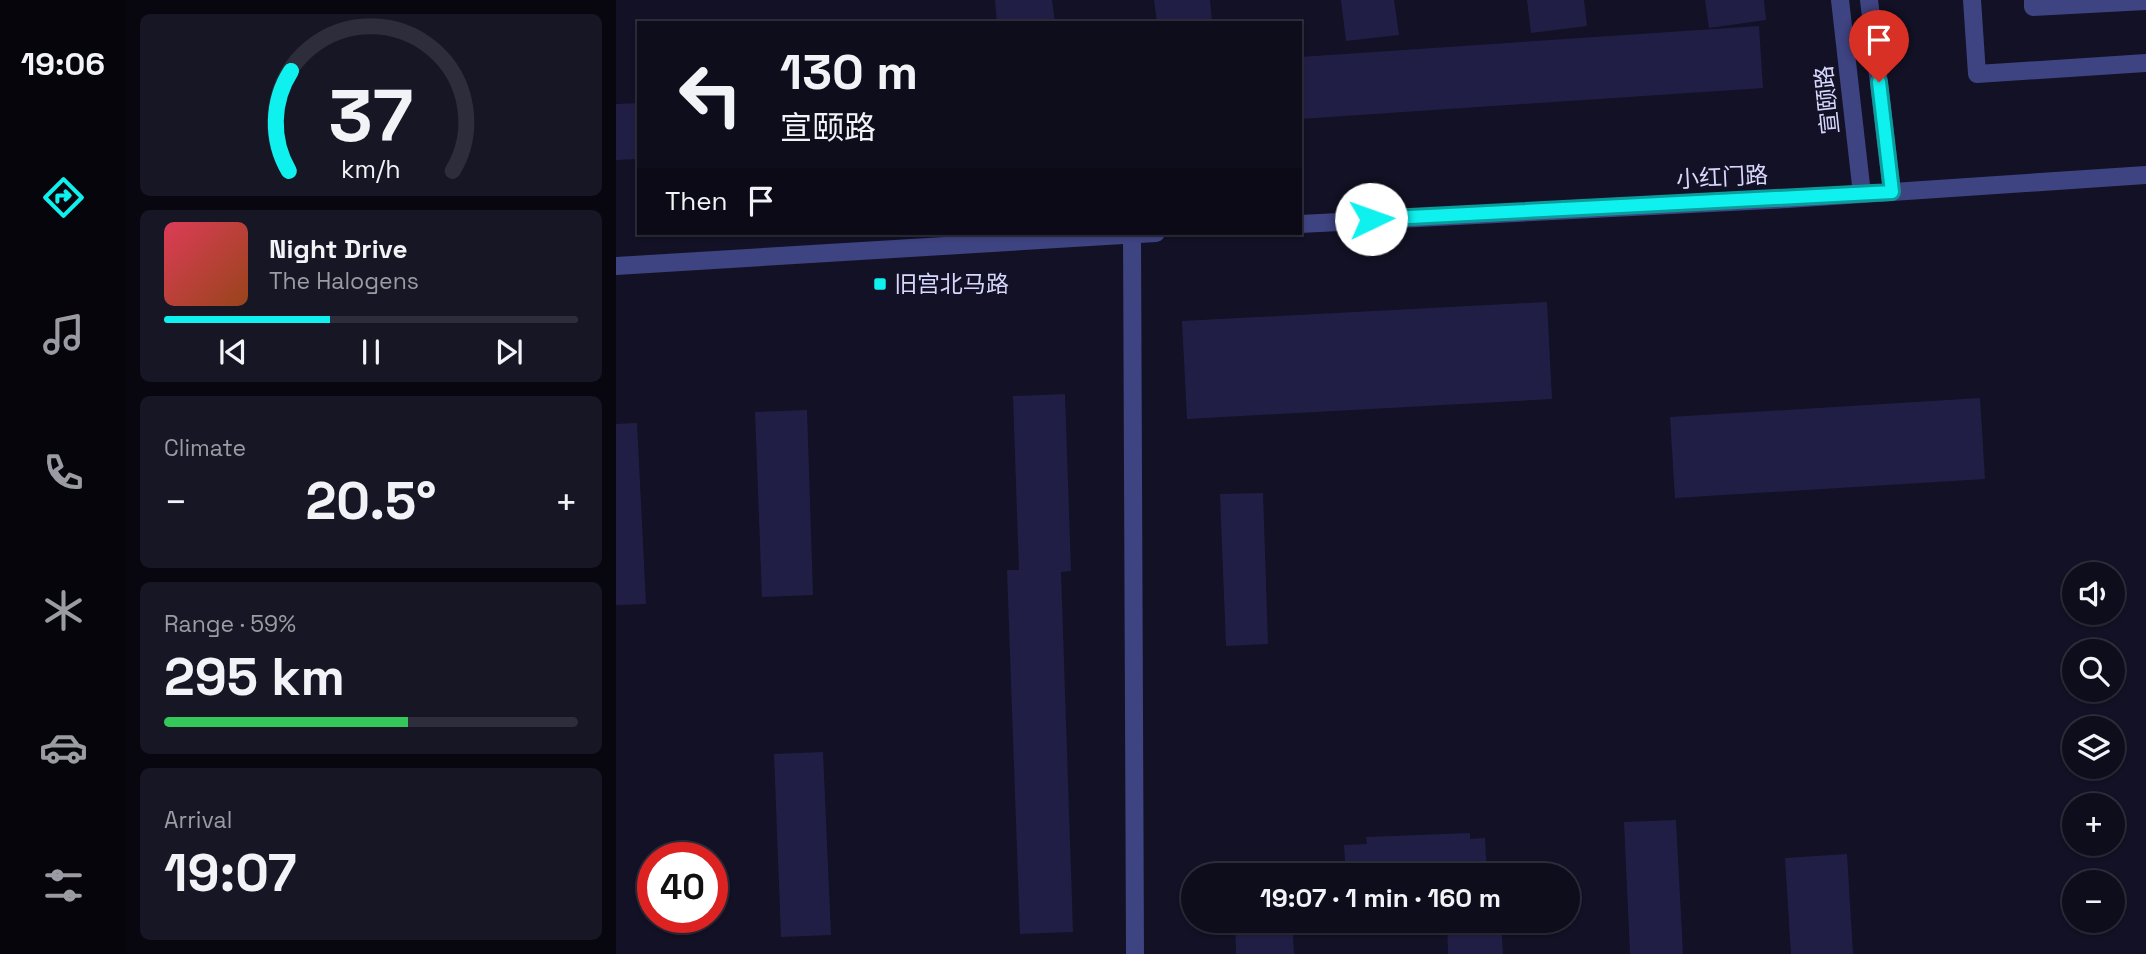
<!DOCTYPE html>
<html lang="en">
<head>
<meta charset="utf-8">
<style>
  body { margin:0; font-family:"Space Grotesk","Noto Sans SC",sans-serif; background:#171625; color:#f1f3f6; height:100vh; display:flex; flex-direction:column; font-size:26px; white-space:nowrap }
  * { box-sizing:border-box; margin:0 }
  p { font-size:23px; color:#9b9ca3 }
  .icon { flex:none; width:38px; height:38px; fill:none; stroke:currentColor; stroke-width:2; stroke-linecap:round; stroke-linejoin:round }
  .map { position:relative; flex:1; overflow:hidden }
  .drawer { display:flex; flex-direction:column; gap:14px; padding:14px; background:#08070f; width:490px }
  .drawer>* { flex:none }
  .guide { position:absolute; left:21px; top:21px; width:665px; height:214px; border-radius:0px; box-shadow:0 2px 5px #0004,0 0 0 2px #2e2d3b; background:#0e0d1c; color:#f1f3f6; overflow:hidden }
  .controls { position:absolute; left:1446px; top:562px; display:grid; gap:14px }
  .controls a { display:grid; place-items:center; width:63px; height:63px; border-radius:50%; background:#0e0d1c; box-shadow:0 2px 5px #0004,0 0 0 2px #2e2d3b; font-size:35px }
  .speed { position:absolute; left:21px; top:842px; display:flex; gap:14px; font-size:35px; font-weight:700; text-align:center }
  .speed>* { display:grid; place-content:center; width:91px; height:91px; border-radius:50%; background:#0e0d1c; box-shadow:0 2px 5px #0004,0 0 0 2px #2e2d3b; line-height:1 }
  .speed .limit { border:10px solid #d22; background:#fff; color:#111 }
  .pin { position:absolute; display:grid; place-items:center; width:60px; height:60px; color:#fff; margin:-72px -30px; border-radius:50% 50% 50% 0; rotate:-45deg; box-shadow:0 0 7px #0007 }
  .pin .icon { rotate:45deg }
  .me { position:absolute; width:77px; margin:-38px; rotate:87deg; stroke-linejoin:round; filter:drop-shadow(0 0 5px #0008) }
  .turn { display:flex; align-items:center; gap:24px; height:147px; padding:0 28px; font-size:32px }
  .turn .icon { width:91px; height:91px; stroke-width:2.5 }
  .turn b { display:block; font-size:49px; line-height:60px }
  .then { display:flex; align-items:center; height:66px; padding:0 28px; background:#0003; gap:14px; font-size:26px }
  .big { font-size:52px; font-weight:800; line-height:1.1 }
  .drawer .card { flex:1; display:flex; flex-direction:column; justify-content:center; gap:10px; min-width:0; padding:0 24px; border-radius:10px; background:#171625 }
  .drawer .dial { align-items:center; gap:0 }
  .dial svg { height:182px; overflow:visible; fill:none; stroke:#2e2d3b; stroke-width:7; stroke-linecap:round; text-anchor:middle }
  .dial text { fill:#f1f3f6; stroke:none }
  .song { display:flex; align-items:center; gap:21px }
  .cover { width:84px; height:84px; border-radius:10px; background:linear-gradient(135deg,hsl(350 70% 55%),hsl(20 70% 35%)) }
  .played { height:7px; border-radius:4px; background:linear-gradient(90deg,#0ff1ef 40%,#2e2d3b 40%) }
  .keys { display:flex; justify-content:space-around; direction:ltr }
  .heat { display:flex; justify-content:space-between; align-items:center; font-size:38px; direction:ltr }
  .charge { height:10px; border-radius:5px; background:linear-gradient(90deg,#34c759 59%,#2e2d3b 0) }
  .trip { position:absolute; left:565px; top:863px; width:399px; height:70px; border-radius:35px; background:#0e0d1c; box-shadow:0 2px 5px #0004,0 0 0 2px #2e2d3b; font-weight:800; line-height:70px; text-align:center }
  main { display:flex; flex:1; min-height:0 }
  .tabs { display:flex; flex-direction:column; width:126px; justify-content:space-around; align-items:center; background:#06050b; color:#9b9ca3 }
  .tabs .icon { width:49px; height:49px }
  .tabs .on { color:#0ff1ef }
  .tabs b { font-size:32px; color:#f1f3f6 }
  .map>svg:first-child { display:block }
  .building { fill:#211e45 }
  .lines { fill:none; stroke-linecap:round; stroke-linejoin:round }
  .minor { stroke:#3e4381; stroke-width:18 }
  .route-casing { stroke:#0a9d9b; stroke-width:18 }
  .route { stroke:#0ff1ef; stroke-width:12 }
  .poi-dot { fill:#0ff1ef; stroke:#121125; stroke-width:2.5 }
  .labels { text-anchor:middle; stroke-width:7; stroke-linejoin:round; paint-order:stroke }
  .street-label { font-size:23px; fill:#d7d7fd; stroke:#121125 }
  .poi-label { font-size:23px; fill:#d7d7fd; stroke:#121125; text-anchor:start }
</style>
</head>
<body>
<main>
<nav class="tabs">
<b>19:06</b>
<svg class="icon on" aria-label="directions" viewBox="0 0 24 24"><path d="M12 3l9 9-9 9-9-9zM9 14v-3h6M13 9l2 2-2 2"/></svg>
<svg class="icon" aria-label="music" viewBox="0 0 24 24"><path d="M9 18V5l10-2v13"/><circle cx="6" cy="18" r="3"/><circle cx="16" cy="16" r="3"/></svg>
<svg class="icon" aria-label="phone" viewBox="0 0 24 24"><path d="M5 4h4l2 5-3 2q2 4 5 5l2-3 5 2v4C11 20 4 13 5 4z"/></svg>
<svg class="icon" aria-label="climate" viewBox="0 0 24 24"><path d="M12 3v18M4 7l16 10M4 17L20 7"/></svg>
<svg class="icon" aria-label="car" viewBox="0 0 24 24"><path d="M5 17H2v-5l4-1 3-4h7l3 4 3 1v5h-3M9 17h6M6 11h13"/><circle cx="7" cy="17" r="2"/><circle cx="17" cy="17" r="2"/></svg>
<svg class="icon" aria-label="filters" viewBox="0 0 24 24"><path d="M4 7h16M4 17h16"/><circle cx="9" cy="7" r="2"/><circle cx="15" cy="17" r="2"/></svg>
</nav>
<section class="drawer">
<div class="card dial"><svg viewBox="0 0 100 80">
<path d="M14 69A42 42 0 1 1 86 69"/>
<path d="M14 69A42 42 0 0 1 15 25" stroke="#0ff1ef"/>
<text x="50" y="56" font-size="32" font-weight="700">37</text>
<text x="50" y="72" font-size="11">km/h</text>
</svg></div>
<div class="card">
<div class="song"><i class="cover"></i><div><b>Night Drive</b><p>The Halogens</p></div></div>
<div class="played"></div>
<div class="keys"><svg class="icon" aria-label="previous" viewBox="0 0 24 24"><path d="M18 5L8 12l10 7zM5 5v14"/></svg><svg class="icon" aria-label="pause" viewBox="0 0 24 24"><path d="M8 5v14M16 5v14"/></svg><svg class="icon" aria-label="next" viewBox="0 0 24 24"><path d="M6 5l10 7-10 7zM19 5v14"/></svg></div>
</div>
<div class="card"><p>Climate</p>
<div class="heat"><a>−</a><b class="big">20.5°</b><a>+</a></div>
</div>
<div class="card"><p>Range · 59%</p><b class="big">295 km</b><div class="charge"></div></div>
<div class="card"><p>Arrival</p><b class="big">19:07</b></div>
</section>
<div class="map">
<svg width="1530" height="954" viewBox="0 0 1530 954">
  <rect width="100%" height="100%" fill="#121125"/>
  <g class="building">
    <path d="M379,0h57l3,23h-58z"/>
    <path d="M538,0h56l2,23h-55z"/>
    <path d="M725,0h53l5,35 -53,6z"/>
    <path d="M911,0h57l3,26 -56,7z"/>
    <path d="M1089,0h59l2,20 -57,8z"/>
    <path d="M1143,26l4,62 -463,31v-62z"/>
    <path d="M23,103v56l-23,1v-56z"/>
    <path d="M931,302l5,97 -365,20 -5,-98z"/>
    <path d="M449,394l6,177 -10,1 12,360 -53,2 -13,-364h12l-6,-174z"/>
    <path d="M1364,398l5,81 -310,19 -5,-81z"/>
    <path d="M191,410l6,185 -51,2 -7,-185z"/>
    <path d="M21,423l9,181 -30,1v-181z"/>
    <path d="M647,493l5,151 -42,2 -6,-152z"/>
    <path d="M207,752l8,183 -50,2 -7,-183z"/>
    <path d="M1060,820l7,134h-53l-6,-132z"/>
    <path d="M854,833v6l15,-1 2,37h-141l-2,-30 23,-1 -1,-7z"/>
    <path d="M1231,854l6,100h-62l-6,-96z"/>
    <path d="M619,920h57l2,34h-58z"/>
    <path d="M831,920h54l2,34h-55z"/>
  </g>
  <g class="lines">
    <g class="minor">
      <path d="M1224,0l22,194"/>
      <path d="M1253,0l23,192"/>
      <path d="M1356,0l5,74 169,-11"/>
      <path d="M1417,0v7l113,-6"/>
      <path d="M684,224l488,-25 358,-24"/>
      <path d="M516,234l3,720"/>
      <path d="M0,266l540,-33"/>
    </g>
  </g>
  <g class="lines">
    <defs>
      <path id="route" d="M755,219l521,-27 -13,-110"/>
    </defs>
    <use href="#route" class="route-casing"/>
    <use href="#route" class="route"/>
  </g>
  <rect class="poi-dot" x="257" y="277" width="14" height="14" rx="3.5"/>
  <g class="labels">
    <g class="street-label">
      <text transform="translate(1211 100) rotate(-96)" y="8">宣颐路</text>
      <text transform="translate(1106 177) rotate(-3)" y="8">小红门路</text>
    </g>
    <g class="poi-label">
      <text x="278" y="292">旧宫北马路</text>
    </g>
  </g>
</svg>
<div class="controls">
<a><svg class="icon" aria-label="sound" viewBox="0 0 24 24"><path d="M4 9h4l5-4v14l-5-4H4zM17 9q2 3 0 6"/></svg></a>
<a><svg class="icon" aria-label="search" viewBox="0 0 24 24"><circle cx="10" cy="10" r="6"/><path d="M15 15l6 6"/></svg></a>
<a><svg class="icon" aria-label="layers" viewBox="0 0 24 24"><path d="M12 4l9 5-9 5-9-5zM3 14l9 5 9-5"/></svg></a>
<a>+</a>
<a>−</a>
</div>
<div class="speed"><div class="limit">40</div></div>
<div class="pin" style="left:1263px;top:82px;background:#d93025"><svg class="icon" aria-label="arrive" viewBox="0 0 24 24"><path d="M6 21V4h12l-3 4 3 4H6"/></svg></div>
<svg class="me" style="left:755px;top:219px" viewBox="-20 -20 40 40"><circle r="19" fill="#fff"/><path d="M0-13L10 11 0 6-10 11z" fill="#0ff1ef"/></svg>
<div class="trip">19:07 · 1 min · 160 m</div>
<div class="guide">
<div class="turn"><svg class="icon" aria-label="left" viewBox="0 0 24 24"><path d="M17 20v-9H6M10 6l-5 5 5 5"/></svg><div><b>130 m</b>宣颐路</div></div>
<div class="then">Then<svg class="icon" aria-label="arrive" viewBox="0 0 24 24"><path d="M6 21V4h12l-3 4 3 4H6"/></svg></div>
</div>
</div>
</main>
</body>
</html>
